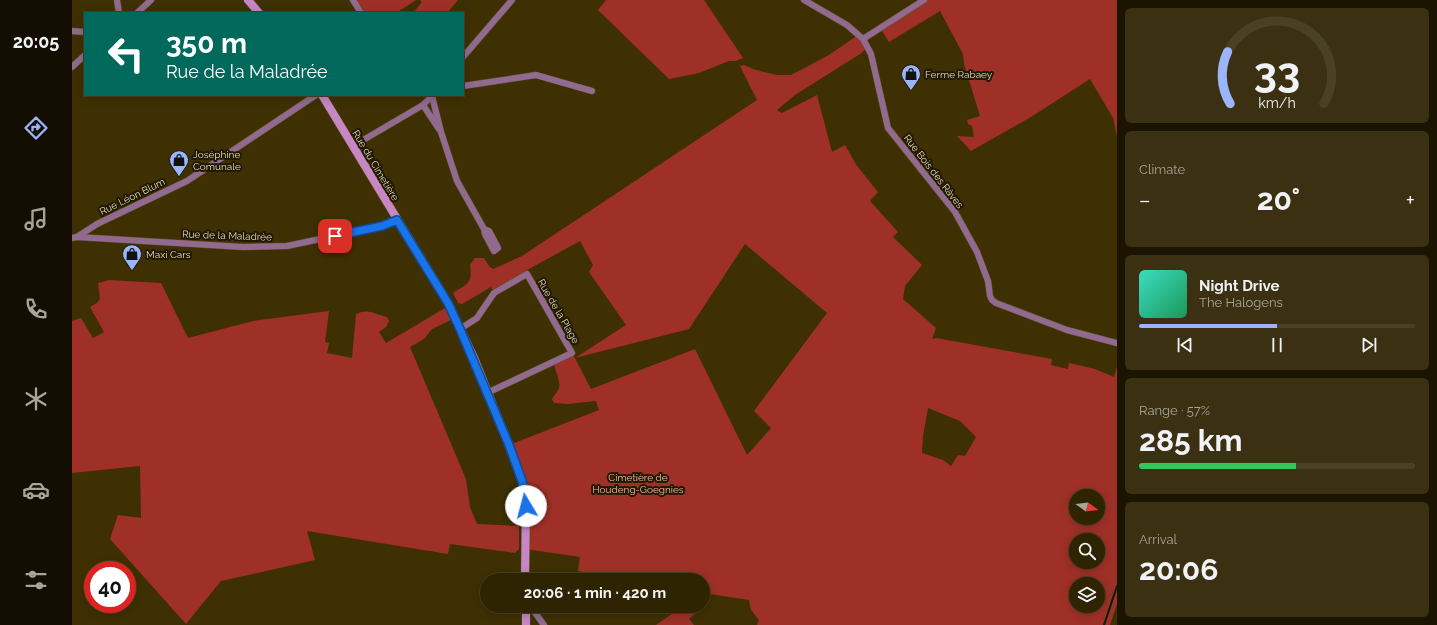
<!DOCTYPE html>
<html lang="en">
<head>
<meta charset="utf-8">
<style>
  body { margin:0; font-family:Raleway,sans-serif; background:#3b3011; color:#f1f3f6; height:100vh; display:flex; flex-direction:column; font-size:15px; white-space:nowrap }
  * { box-sizing:border-box; margin:0 }
  p { font-size:13px; color:#a7a499 }
  .icon { flex:none; width:22px; height:22px; fill:none; stroke:currentColor; stroke-width:2; stroke-linecap:round; stroke-linejoin:round }
  .map { position:relative; flex:1; overflow:hidden }
  .drawer { display:flex; flex-direction:column; gap:8px; padding:8px; background:#1a1401; width:320px }
  .drawer>* { flex:none }
  .guide { position:absolute; left:12px; top:12px; width:380px; height:84px; border-radius:0px; box-shadow:0 2px 10px #0003,0 0 0 1px #4a4124; background:#00695c; color:#fff; overflow:hidden }
  .needle { width:26px; rotate:105deg }
  .buttons { position:absolute; left:997px; top:489px; display:grid; gap:8px }
  .buttons a { display:grid; place-items:center; width:36px; height:36px; border-radius:50%; background:#2f2402; box-shadow:0 2px 10px #0003,0 0 0 1px #4a4124; font-size:20px }
  .speed { position:absolute; left:12px; top:561px; display:flex; gap:8px; font-size:20px; font-weight:700; text-align:center }
  .speed>* { display:grid; place-content:center; width:52px; height:52px; border-radius:50%; background:#2f2402; box-shadow:0 2px 10px #0003,0 0 0 1px #4a4124; line-height:1 }
  .speed .limit { border:6px solid #d22; background:#fff; color:#111 }
  .pin { position:absolute; display:grid; place-items:center; width:34px; height:34px; color:#fff; margin:-17px; border-radius:8px; box-shadow:0 2px 6px #0006 }
  .me { position:absolute; width:44px; margin:-22px; rotate:352deg; stroke-linejoin:round; filter:drop-shadow(0 0 3px #0008) }
  .turn { display:flex; align-items:center; gap:14px; height:84px; padding:0 16px; font-size:18px }
  .turn .icon { width:52px; height:52px; stroke-width:2.5 }
  .turn b { display:block; font-size:28px; line-height:34px }
  .big { font-size:30px; font-weight:700; line-height:1.1 }
  .drawer .card { flex:1; display:flex; flex-direction:column; justify-content:center; gap:6px; min-width:0; padding:0 14px; border-radius:6px; background:#3b3011 }
  .drawer .dial { align-items:center; gap:0 }
  .dial svg { height:104px; overflow:visible; fill:none; stroke:#4a4124; stroke-width:7; stroke-linecap:round; text-anchor:middle }
  .dial text { fill:#f1f3f6; stroke:none }
  .song { display:flex; align-items:center; gap:12px }
  .cover { width:48px; height:48px; border-radius:6px; background:linear-gradient(135deg,hsl(170 70% 55%),hsl(150 70% 35%)) }
  .played { height:4px; border-radius:2px; background:linear-gradient(90deg,#9bb5fd 50%,#4a4124 50%) }
  .keys { display:flex; justify-content:space-around; direction:ltr }
  .heat { display:flex; justify-content:space-between; align-items:center; font-size:22px; direction:ltr }
  .charge { height:6px; border-radius:3px; background:linear-gradient(90deg,#34c759 57%,#4a4124 0) }
  .trip { position:absolute; left:408px; top:573px; width:230px; height:40px; border-radius:20px; background:#2f2402; box-shadow:0 2px 10px #0003,0 0 0 1px #4a4124; font-weight:700; line-height:40px; text-align:center }
  main { display:flex; flex:1; min-height:0 }
  .dock { display:flex; flex-direction:column; width:72px; justify-content:space-around; align-items:center; background:#130e01; color:#a7a499 }
  .dock .icon { width:28px; height:28px }
  .dock .current { color:#9bb5fd }
  .dock b { font-size:18px; color:#f1f3f6 }
  .map>svg:first-child { display:block }
  .green { fill:#9e3027; fill-rule:evenodd }
  .lines { fill:none; stroke-linecap:round; stroke-linejoin:round }
  .stream { stroke:#002207; stroke-width:2 }
  .street-casing { stroke:#5d4f25; stroke-width:7 }
  .secondary-casing { stroke:#5d4f25; stroke-width:9 }
  .street { stroke:#92698f; stroke-width:6 }
  .secondary { stroke:#c786c4; stroke-width:8 }
  .route-casing { stroke:#114b97; stroke-width:10 }
  .route { stroke:#1a73e8; stroke-width:7 }
  .labels { text-anchor:middle; stroke-width:4; stroke-linejoin:round; paint-order:stroke }
  .poi-label { font-size:10px; fill:#e5dabe; stroke:#221903; text-anchor:start }
  .street-label { font-size:10px; fill:#e5dabe; stroke:#221903 }
  .park-label { font-size:10px; fill:#f8b6ab; stroke:#221903 }
</style>
</head>
<body>
<main>
<nav class="dock">
<b>20:05</b>
<svg class="icon current" aria-label="directions" viewBox="0 0 24 24"><path d="M12 3l9 9-9 9-9-9zM9 14v-3h6M13 9l2 2-2 2"/></svg>
<svg class="icon" aria-label="music" viewBox="0 0 24 24"><path d="M9 18V5l10-2v13"/><circle cx="6" cy="18" r="3"/><circle cx="16" cy="16" r="3"/></svg>
<svg class="icon" aria-label="phone" viewBox="0 0 24 24"><path d="M5 4h4l2 5-3 2q2 4 5 5l2-3 5 2v4C11 20 4 13 5 4z"/></svg>
<svg class="icon" aria-label="climate" viewBox="0 0 24 24"><path d="M12 3v18M4 7l16 10M4 17L20 7"/></svg>
<svg class="icon" aria-label="car" viewBox="0 0 24 24"><path d="M5 17H2v-5l4-1 3-4h7l3 4 3 1v5h-3M9 17h6M6 11h13"/><circle cx="7" cy="17" r="2"/><circle cx="17" cy="17" r="2"/></svg>
<svg class="icon" aria-label="filters" viewBox="0 0 24 24"><path d="M4 7h16M4 17h16"/><circle cx="9" cy="7" r="2"/><circle cx="15" cy="17" r="2"/></svg>
</nav>
<div class="map">
<svg width="1045" height="625" viewBox="0 0 1045 625">
  <rect width="100%" height="100%" fill="#3f3003"/>
  <g class="green">
    <path d="M281,0h63l-20,13h-35z"/>
    <path d="M348,0h38l-11,13h-34l9,-11z"/>
    <path d="M534,0h98l39,58 -7,3h-7l-30,12 -30,6 -71,-69z"/>
    <path d="M852,0h193v136l-4,-18 -23,-39 -59,38 -60,34 -14,-15 17,1 -2,-11 -4,-2 -1,-4 13,-4 -16,-52 -1,-10 -23,-43 -51,31 -9,-14z"/>
    <path d="M786,35l9,13 -7,6 -65,41 -18,15 5,3 35,-18 15,57 13,-7 12,21 21,26 -8,9 28,31 -5,5 29,28 -17,21 -2,13 33,29 -4,11 4,-1 116,21 -1,6 17,4 1,-6 26,6 19,8 3,-10v237l-7,21h-353l2,-5 -8,-10 -2,-10 -46,-7v-13h-95l-30,-9 2,-14 -55,-8 1,-43 -17,-61 90,-35 -3,-9 -29,3 -13,-1 -2,-4c2,-4 6,-7 7,-11 2,-9 -5,-18 -5,-26l18,-9 3,5 51,-33 -37,-53 4,-7 -13,-24 -53,29v4l-33,19 -3,-6 -29,17 -4,-1 -5,-10c14,-9 20,-9 17,-28l5,-7h9l5,8 4,3 29,-13 235,-156 -17,-34 4,-1 9,4 11,3 13,3h14l38,-20zM673,244l82,69 -73,98 17,17 -24,27 -52,-106 -104,40 -16,-31 114,-29zM856,408l32,13 16,16 -11,19 -7,-1 -7,11 -8,-6 -21,-7 1,-17zM1004,496h22v22h-22zM1004,540h22v22h-22zM1004,584h22v22h-22z"/>
    <path d="M37,280l52,3 27,55 65,-17 76,-10 -4,31 4,1 -2,10 25,5 4,-44c13,-6 18,0 31,3l2,4 -3,6 -7,5 7,11 59,-35 6,12 -19,9 -8,10 -14,8 56,132 4,28 7,17 42,2v23l-4,4 -65,-9 -2,10 -141,-23 8,29 -94,21 -35,43 -76,-85 8,-24 23,3 -1,-52 -68,7v-152l9,-3 12,20 11,-6 -14,-25 7,-4 3,-4 -2,-16z"/>
    <path d="M611,606h18l1,1 -13,12 5,6h-38z"/>
  </g>
  <g class="lines">
    <path class="stream" d="M1032,625l13,-39"/>
    <defs>
      <g id="street">
        <path d="M45,0l2,13"/>
        <path d="M281,0l8,13"/>
        <path d="M732,0l43,25 16,14 8,15 17,74 67,84 22,40 11,29 2,15 2,4 4,3 71,27 50,13"/>
        <path d="M65,13l14,-13"/>
        <path d="M0,31l13,1"/>
        <path d="M791,39l61,-39"/>
        <path d="M391,57l49,-57"/>
        <path d="M0,67l13,-12"/>
        <path d="M391,86l73,-11 56,16"/>
        <path d="M360,96l9,36 16,49 27,48 1,5 9,17 4,-3 -9,-17 -5,-2"/>
        <path d="M351,105l16,24"/>
        <path d="M281,146l70,-41 10,-10"/>
        <path d="M5,237l166,10 44,-1 95,-20 15,-7"/>
        <path d="M0,238l5,-1 20,-13 90,-43 129,-86"/>
        <path d="M388,329l17,-11 17,-25 33,-19 45,79 -85,40"/>
        <path d="M458,606l14,19"/>
      </g>
      <g id="secondary">
        <path d="M176,0l11,13"/>
        <path d="M250,95l126,208 26,55 35,87 13,36 4,25 -1,74"/>
        <path d="M454,606v19"/>
      </g>
    </defs>
    <use href="#street" class="street-casing"/>
    <use href="#secondary" class="secondary-casing"/>
    <use href="#street" class="street"/>
    <use href="#secondary" class="secondary"/>
  </g>
  <g class="lines">
    <defs>
      <path id="route" d="M263,236l47,-10 15,-6 51,83 12,26 49,116 13,36 4,25"/>
    </defs>
    <use href="#route" class="route-casing"/>
    <use href="#route" class="route"/>
  </g>
  <defs>
    <symbol id="shop-pin" viewBox="-11 -11 22 30"><path d="M0 17L-7.5 6A9.5 9.5 0 1 1 7.5 6Z" fill="#9bb5fd" stroke="#221903"/><path d="M-5-2.5h2.3a2.7 3.5 0 0 1 5.4 0H5L5.5 6h-11ZM-1.5-2.5h3a1.5 2.3 0 0 0-3 0Z" fill="#111"/></symbol>
  </defs>
  <g fill-rule="evenodd">
    <use href="#shop-pin" x="828" y="63" width="22" height="30"/>
    <use href="#shop-pin" x="96" y="149" width="22" height="30"/>
    <use href="#shop-pin" x="49" y="243" width="22" height="30"/>
  </g>
  <g class="labels">
    <g class="poi-label">
      <text x="853" y="78">Ferme Rabaey</text>
      <text x="121" y="158">Joséphine<tspan x="121" dy="12">Comunale</tspan></text>
      <text x="74" y="258">Maxi Cars</text>
    </g>
    <g class="street-label">
      <text transform="translate(304 165) rotate(59)" y="4">Rue du Cimetière</text>
      <text transform="translate(862 171) rotate(52)" y="4">Rue Bois des Râves</text>
      <text transform="translate(60 196) rotate(-26)" y="4">Rue Léon Blum</text>
      <text transform="translate(155 235) rotate(2)" y="4">Rue de la Maladrée</text>
      <text transform="translate(487 311) rotate(60)" y="4">Rue de la Plage</text>
    </g>
    <g class="park-label">
      <text x="566" y="481">Cimetière de<tspan x="566" dy="12">Houdeng-Goegnies</tspan></text>
    </g>
  </g>
</svg>
<div class="buttons">
<a><svg class="needle" viewBox="-14 -14 28 28"><path d="M0-13l5 13h-10z" fill="#e53935"/><path d="M0 13l5-13h-10z" fill="#a7a499"/></svg></a>
<a><svg class="icon" aria-label="search" viewBox="0 0 24 24"><circle cx="10" cy="10" r="6"/><path d="M15 15l6 6"/></svg></a>
<a><svg class="icon" aria-label="layers" viewBox="0 0 24 24"><path d="M12 4l9 5-9 5-9-5zM3 14l9 5 9-5"/></svg></a>
</div>
<div class="speed"><div class="limit">40</div></div>
<div class="pin" style="left:263px;top:236px;background:#d93025"><svg class="icon" aria-label="arrive" viewBox="0 0 24 24"><path d="M6 21V4h12l-3 4 3 4H6"/></svg></div>
<svg class="me" style="left:454px;top:506px" viewBox="-20 -20 40 40"><circle r="19" fill="#fff"/><path d="M0-13L10 11 0 6-10 11z" fill="#1a73e8"/></svg>
<div class="trip">20:06 · 1 min · 420 m</div>
<div class="guide">
<div class="turn"><svg class="icon" aria-label="left" viewBox="0 0 24 24"><path d="M17 20v-9H6M10 6l-5 5 5 5"/></svg><div><b>350 m</b>Rue de la Maladrée</div></div>
</div>
</div>
<section class="drawer">
<div class="card dial"><svg viewBox="0 0 100 80">
<path d="M14 69A42 42 0 1 1 86 69"/>
<path d="M14 69A42 42 0 0 1 12 29" stroke="#9bb5fd"/>
<text x="50" y="56" font-size="32" font-weight="700">33</text>
<text x="50" y="72" font-size="11">km/h</text>
</svg></div>
<div class="card"><p>Climate</p>
<div class="heat"><a>−</a><b class="big">20°</b><a>+</a></div>
</div>
<div class="card">
<div class="song"><i class="cover"></i><div><b>Night Drive</b><p>The Halogens</p></div></div>
<div class="played"></div>
<div class="keys"><svg class="icon" aria-label="previous" viewBox="0 0 24 24"><path d="M18 5L8 12l10 7zM5 5v14"/></svg><svg class="icon" aria-label="pause" viewBox="0 0 24 24"><path d="M8 5v14M16 5v14"/></svg><svg class="icon" aria-label="next" viewBox="0 0 24 24"><path d="M6 5l10 7-10 7zM19 5v14"/></svg></div>
</div>
<div class="card"><p>Range · 57%</p><b class="big">285 km</b><div class="charge"></div></div>
<div class="card"><p>Arrival</p><b class="big">20:06</b></div>
</section>
</main>
</body>
</html>
